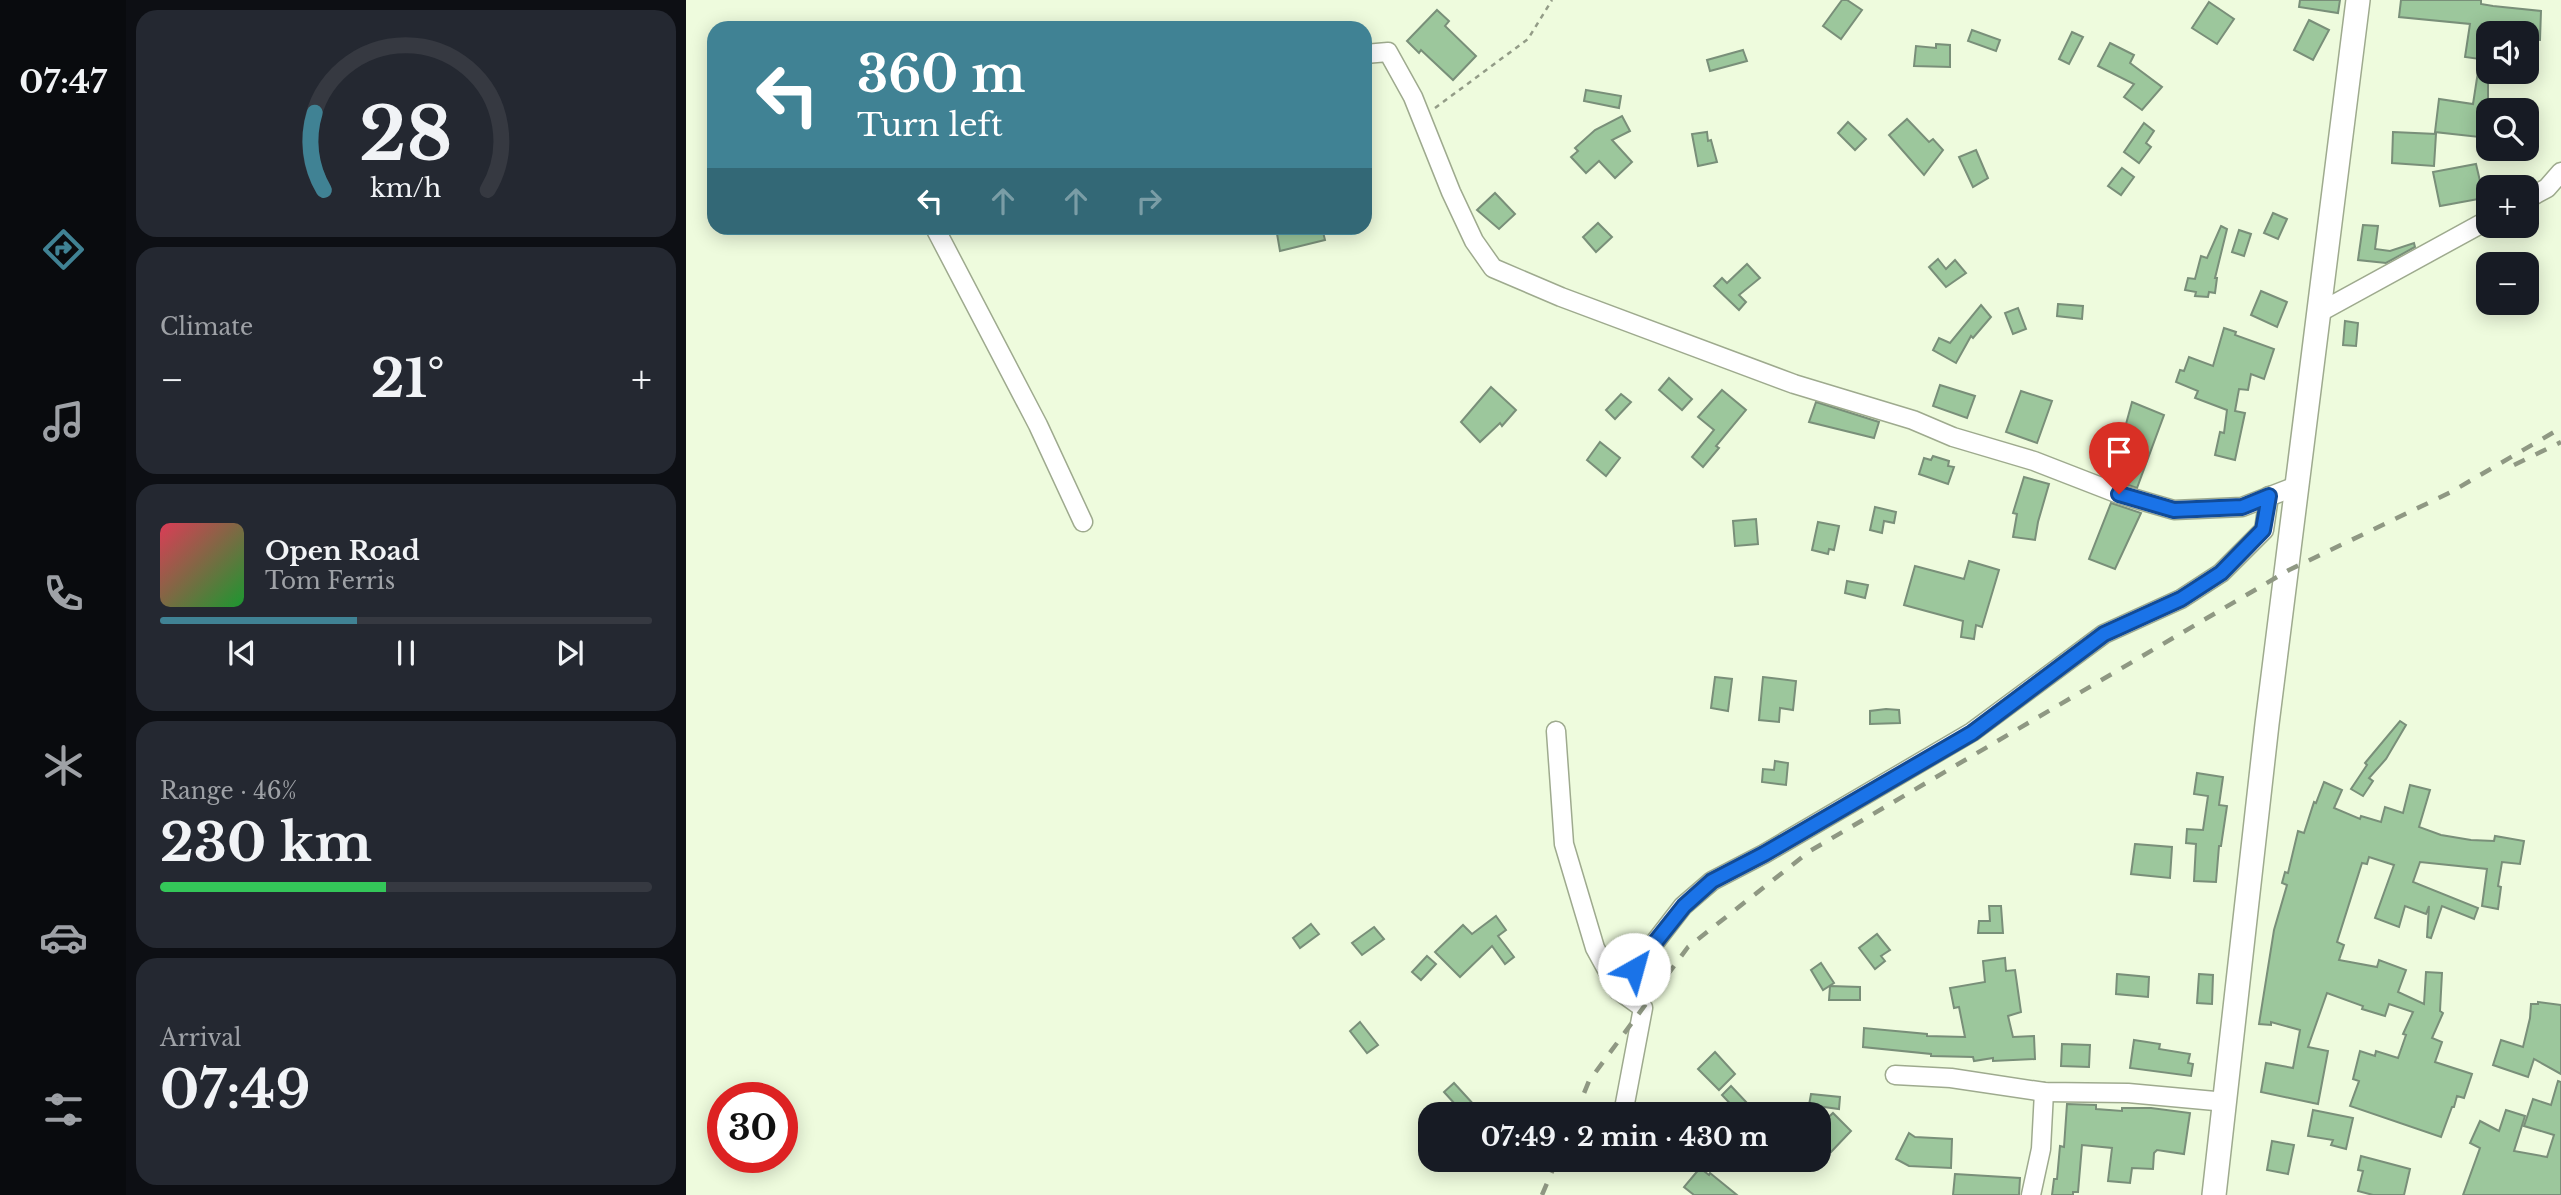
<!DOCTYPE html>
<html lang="en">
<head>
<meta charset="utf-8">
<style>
  body { margin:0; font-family:"Libre Baskerville",serif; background:#242831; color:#f1f3f6; height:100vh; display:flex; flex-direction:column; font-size:26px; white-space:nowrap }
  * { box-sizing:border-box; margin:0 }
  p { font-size:23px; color:#9ea1a6 }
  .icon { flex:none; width:38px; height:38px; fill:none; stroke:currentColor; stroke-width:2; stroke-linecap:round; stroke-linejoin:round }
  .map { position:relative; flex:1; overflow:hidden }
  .side { display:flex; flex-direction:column; gap:10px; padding:10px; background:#0d0f14; width:560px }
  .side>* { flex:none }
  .top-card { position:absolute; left:21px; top:21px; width:665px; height:214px; border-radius:21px; box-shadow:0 4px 18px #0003; background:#408294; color:#fff; overflow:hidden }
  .buttons { position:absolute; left:1790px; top:21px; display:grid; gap:14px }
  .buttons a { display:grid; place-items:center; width:63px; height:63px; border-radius:14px; background:#171b24; box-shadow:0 4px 18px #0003; font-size:35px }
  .speed { position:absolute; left:21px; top:1082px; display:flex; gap:14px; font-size:35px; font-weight:700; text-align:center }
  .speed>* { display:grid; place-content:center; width:91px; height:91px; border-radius:50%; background:#171b24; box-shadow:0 4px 18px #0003; line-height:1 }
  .speed .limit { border:10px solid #d22; background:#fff; color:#111 }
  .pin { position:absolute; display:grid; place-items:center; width:60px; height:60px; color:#fff; margin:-72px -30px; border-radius:50% 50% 50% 0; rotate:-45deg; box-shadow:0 0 7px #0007 }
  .pin .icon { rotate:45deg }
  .me { position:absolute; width:77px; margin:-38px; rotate:38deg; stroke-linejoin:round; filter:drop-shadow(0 0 5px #0008) }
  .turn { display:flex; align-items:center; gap:24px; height:147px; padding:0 35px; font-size:32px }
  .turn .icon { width:91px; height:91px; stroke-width:2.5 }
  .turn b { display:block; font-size:49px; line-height:60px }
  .lanes { display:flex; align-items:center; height:66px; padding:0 35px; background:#0003; justify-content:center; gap:35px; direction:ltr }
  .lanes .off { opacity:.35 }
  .big { font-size:52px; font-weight:800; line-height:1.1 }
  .side .card { flex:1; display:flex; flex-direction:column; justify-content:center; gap:10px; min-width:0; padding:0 24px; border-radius:21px; background:#242831 }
  .side .dial { align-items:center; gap:0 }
  .dial svg { height:182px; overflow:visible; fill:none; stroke:#363941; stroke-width:7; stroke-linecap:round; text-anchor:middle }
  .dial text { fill:#f1f3f6; stroke:none }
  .song { display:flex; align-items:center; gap:21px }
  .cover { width:84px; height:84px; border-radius:10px; background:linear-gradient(135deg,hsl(350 70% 55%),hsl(130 70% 35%)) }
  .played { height:7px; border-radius:4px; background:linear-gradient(90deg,#408294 40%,#363941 40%) }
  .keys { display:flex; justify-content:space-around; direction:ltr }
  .heat { display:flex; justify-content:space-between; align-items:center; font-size:38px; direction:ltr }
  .charge { height:10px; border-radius:5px; background:linear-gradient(90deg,#34c759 46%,#363941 0) }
  .trip { position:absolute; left:732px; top:1102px; width:413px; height:70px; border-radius:21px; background:#171b24; box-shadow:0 4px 18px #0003; font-weight:800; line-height:70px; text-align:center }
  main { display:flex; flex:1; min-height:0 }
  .menu { display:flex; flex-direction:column; width:126px; justify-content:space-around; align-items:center; background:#090b0e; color:#9ea1a6 }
  .menu .icon { width:49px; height:49px }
  .menu .selected { color:#408294 }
  .menu b { font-size:32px; color:#f1f3f6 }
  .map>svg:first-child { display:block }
  .building { fill:#9cc79c; stroke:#798f79; stroke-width:2 }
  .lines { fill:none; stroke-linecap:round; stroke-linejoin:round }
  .minor-casing { stroke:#9eaa8e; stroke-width:21 }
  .tertiary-casing { stroke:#9eaa8e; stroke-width:26 }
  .path { stroke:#939c87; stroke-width:2.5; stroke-dasharray:5 5; stroke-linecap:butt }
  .minor { stroke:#fff; stroke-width:18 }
  .tertiary { stroke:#fff; stroke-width:23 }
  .rail { stroke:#8f9883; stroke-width:4.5; stroke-dasharray:12 12; stroke-linecap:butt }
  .route-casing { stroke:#114b97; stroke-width:18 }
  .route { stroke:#1a73e8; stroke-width:12 }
</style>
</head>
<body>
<main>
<nav class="menu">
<b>07:47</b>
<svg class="icon selected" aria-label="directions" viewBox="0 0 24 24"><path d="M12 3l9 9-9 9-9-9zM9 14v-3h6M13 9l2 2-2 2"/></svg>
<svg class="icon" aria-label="music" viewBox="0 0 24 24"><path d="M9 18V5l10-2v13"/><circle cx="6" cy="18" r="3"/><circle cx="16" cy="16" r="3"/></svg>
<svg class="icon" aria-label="phone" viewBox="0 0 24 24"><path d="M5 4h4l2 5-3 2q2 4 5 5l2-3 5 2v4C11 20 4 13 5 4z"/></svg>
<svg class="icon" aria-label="climate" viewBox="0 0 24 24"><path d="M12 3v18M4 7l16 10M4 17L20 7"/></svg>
<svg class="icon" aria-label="car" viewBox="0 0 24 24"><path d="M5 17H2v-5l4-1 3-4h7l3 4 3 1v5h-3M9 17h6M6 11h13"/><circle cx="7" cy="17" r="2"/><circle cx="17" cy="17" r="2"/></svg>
<svg class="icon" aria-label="filters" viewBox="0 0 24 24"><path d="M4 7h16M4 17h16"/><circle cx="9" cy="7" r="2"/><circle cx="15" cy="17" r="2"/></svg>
</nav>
<section class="side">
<div class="card dial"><svg viewBox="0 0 100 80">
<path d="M14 69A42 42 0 1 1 86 69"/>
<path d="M14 69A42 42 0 0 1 10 35" stroke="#408294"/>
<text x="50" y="56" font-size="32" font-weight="700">28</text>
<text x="50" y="72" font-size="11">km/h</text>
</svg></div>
<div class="card"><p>Climate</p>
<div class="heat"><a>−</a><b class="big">21°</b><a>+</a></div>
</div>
<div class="card">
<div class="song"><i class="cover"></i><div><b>Open Road</b><p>Tom Ferris</p></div></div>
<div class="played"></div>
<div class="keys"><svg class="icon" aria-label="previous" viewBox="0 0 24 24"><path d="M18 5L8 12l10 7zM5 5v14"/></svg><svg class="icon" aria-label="pause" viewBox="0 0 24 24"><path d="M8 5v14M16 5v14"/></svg><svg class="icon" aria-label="next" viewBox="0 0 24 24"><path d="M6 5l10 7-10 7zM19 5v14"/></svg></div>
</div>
<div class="card"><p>Range · 46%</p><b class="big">230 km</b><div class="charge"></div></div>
<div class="card"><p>Arrival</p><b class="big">07:49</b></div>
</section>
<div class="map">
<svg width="1875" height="1195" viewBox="0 0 1875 1195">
  <rect width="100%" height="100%" fill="#eefbdd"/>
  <g class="building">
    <path d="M1156,0h5l15,10 -21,29 -18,-13z"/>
    <path d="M1614,0h40l-2,13 -39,-6z"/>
    <path d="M1715,0h80v4l12,2 48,5 -1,29 -13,-1v-6h-39v105l-53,-6 4,-33 34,5 7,-45 -15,-2 5,-33 -71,-7z"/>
    <path d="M1523,2l25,17 -17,25 -25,-16z"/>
    <path d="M751,10l12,11 -4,5 31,30 -23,24 -32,-30 -2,3 -12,-12z"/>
    <path d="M1623,20l20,10 -16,30 -19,-10z"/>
    <path d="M1286,30l28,10 -4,11 -28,-10z"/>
    <path d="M1386,32l11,5 -14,27 -10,-5z"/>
    <path d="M1424,43l24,12 -4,8 32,24 -20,23 -18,-13 10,-13 -36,-18z"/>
    <path d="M1250,44l14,1v22l-36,-1 2,-20 20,2z"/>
    <path d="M1057,50l4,11 -37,10 -3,-11z"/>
    <path d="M900,90l35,6 -2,12 -35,-7z"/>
    <path d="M936,116l8,15 -18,9 20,22 -17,16 -16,-17 -13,12 -15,-16 7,-6 -3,-3 20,-18z"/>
    <path d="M1221,119l22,23 4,-3 10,11 -19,25 -35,-40z"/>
    <path d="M1162,122l18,17 -11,11 -17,-17z"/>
    <path d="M1458,123l10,8 -8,12 5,4 -12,16 -15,-11z"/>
    <path d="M1021,132l1,9 3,-1 6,22 -19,4 -6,-32z"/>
    <path d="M1707,132l43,2 -2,32 -42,-3z"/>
    <path d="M1290,150l12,28 -15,9 -14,-30z"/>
    <path d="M1790,164l8,34 -44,8 -7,-34z"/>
    <path d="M1436,168l12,9 -13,18 -13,-9z"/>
    <path d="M809,193l20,21 -16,15 -22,-19z"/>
    <path d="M1587,213l14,6 -9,20 -14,-6z"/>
    <path d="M912,223l14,14 -16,15 -13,-15z"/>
    <path d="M1677,225l15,1 -3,23 15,2 24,-8 1,4 -29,16 -28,-3z"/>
    <path d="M1535,226l6,3 -12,49h2l-2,15 -6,-1 -1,5 -13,-1 1,-4 -11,-2 3,-12 7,1 6,-23 6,2z"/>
    <path d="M590,228h46l3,12 -45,11z"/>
    <path d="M1553,230l12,4 -7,22 -12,-4z"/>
    <path d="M1252,259l8,10 9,-9 11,13 -20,14 -17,-20z"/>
    <path d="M1061,264l13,14 -21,17 7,7 -7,8 -25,-24 8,-8 5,5z"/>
    <path d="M1575,291l26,11 -10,25 -26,-12z"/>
    <path d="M1372,304l25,2 -1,13 -25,-3z"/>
    <path d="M1295,305l10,12 -18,21 -2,-2 -15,27 -23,-13 6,-12 11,5z"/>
    <path d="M1332,308l8,21 -13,5 -8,-21z"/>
    <path d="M1659,321l13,2 -2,23 -13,-1z"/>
    <path d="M1538,328l12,4 -1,3 39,14 -10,30 -13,-5 -3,16 -9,-1 -4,22 10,2 -10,47 -20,-5 5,-23 4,1 3,-23 -32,-12 3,-7 -22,-9 4,-12 4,1 5,-14 24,9z"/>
    <path d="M983,378l23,21 -10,11 -23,-20z"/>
    <path d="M1254,385l35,11 -8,22 -34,-12z"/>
    <path d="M805,387l25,23 -14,16 -2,-3 -20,19 -19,-20z"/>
    <path d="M1036,390l24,20 -30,36 3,2 -16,19 -11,-10 22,-27 -16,-13z"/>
    <path d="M1335,391l31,10 -15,42 -31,-11z"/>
    <path d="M935,394l10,8 -16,17 -9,-9z"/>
    <path d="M1130,402l63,20 -5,16 -65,-16z"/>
    <path d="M1446,402l32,13 -27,73 -26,-9z"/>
    <path d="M914,442l20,16 -14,18 -19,-16z"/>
    <path d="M1247,456l16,5 -1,5 6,1 -6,17 -29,-10 5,-16 7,2z"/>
    <path d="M1338,477l25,7 -11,38 -3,18 -22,-3 4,-23 -4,-1z"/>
    <path d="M1425,503l30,10 -26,56 -26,-10z"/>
    <path d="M1189,507l21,5 -2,11 -10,-2 -2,12 -12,-3z"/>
    <path d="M1070,519l2,25 -23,2 -2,-25z"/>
    <path d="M1132,522l21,4 -5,24 -5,-1 -1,5 -16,-4z"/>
    <path d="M1283,561l30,9 -17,57 -6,-2 -2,14 -13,-2 2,-16 -59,-16 11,-39 49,13z"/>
    <path d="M1161,581l21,4 -3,13 -20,-5z"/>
    <path d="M1029,677l17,2 -4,32 -17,-3z"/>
    <path d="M1077,677l33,4 -3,29 -13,-2 -1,14 -20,-2z"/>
    <path d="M1200,709l13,1 1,13 -30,1v-13z"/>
    <path d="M1714,721l6,4 -20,34 -17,19 4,3 -10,15 -12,-7 16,-24 -2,-2z"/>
    <path d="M1089,761l13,2 -2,22 -24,-3 1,-13 11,1z"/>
    <path d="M1511,773l26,4 -4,28 8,1 -6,40h-2l-3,36 -22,-1 2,-37 -10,-1 1,-14 16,1 5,-34 -14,-2z"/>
    <path d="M1638,782l18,8 -8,18 26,11 1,-3 20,6 4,-15 18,6 7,-28 20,5 -11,37 22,8 30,5 23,1 1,-5 29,5 -4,23 -18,-2 -4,24 3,1 -3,22 -16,-3 5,-37 -67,-7 -7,20 65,26 -4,11 -32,-13 -11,32 -4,-1 2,-31 -3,8 -21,-8 -6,21 -24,-9 19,-53 -25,-8 -2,7 -5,-1 -25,79 7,3 -5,15 38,7 2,-7 27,10 -8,22 26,12 2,-32 16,1 -2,38 3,2 -11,25 10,4 -7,20 37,12 -8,24 -7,-2 -3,11h-2l-11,30 -91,-31 9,-25 -6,-2 7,-28 15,5 1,-5 22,7 8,-23 -3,-1 10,-22 -24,-8 -4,12 -23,-7 1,-3 -36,-13 -19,54 20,4 -10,53 -57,-12 5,-29 27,5 7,-38 -29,-8v3l-12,-1 15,-94 13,-45 -5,-2 3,-11 3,1 10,-42 6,2 10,-31 2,1z"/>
    <path d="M1449,844l37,3 -2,31 -39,-4z"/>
    <path d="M1303,906h12l2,27h-25l1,-12h11z"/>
    <path d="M810,916l10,14 -8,6 16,21 -9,7 -13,-18 -32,31 -25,-25 28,-27 9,9z"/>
    <path d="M625,924l8,10 -19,14 -7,-10z"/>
    <path d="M688,927l10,12 -22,16 -10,-12z"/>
    <path d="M1191,934l13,16 -9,6 4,5 -10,8 -16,-21z"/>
    <path d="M741,956l9,8 -15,16 -9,-8z"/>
    <path d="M1319,958l1,13 9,-1 6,42 -13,4 5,21 21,-1 1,23 -42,2v-3l-19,3 -1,-4 -42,-1v-2l-68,-7 1,-19 63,6v2l38,1 -6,-30 -5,1 -4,-20 35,-6 -2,-21z"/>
    <path d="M1135,963l13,20 -11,7 -12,-20z"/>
    <path d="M1431,974l32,3 -1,20 -32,-3z"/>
    <path d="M1513,974l14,1 -1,29 -15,-1z"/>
    <path d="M1144,986l30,1v13h-31z"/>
    <path d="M1852,1002l23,3v69l-27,-15 -6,18 -35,-12 8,-25 22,7 7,-29 1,-14h7z"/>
    <path d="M674,1022l18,23 -11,8 -17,-22z"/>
    <path d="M1448,1040l26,4 -1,5 31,5 -2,9 5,1 -2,12 -61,-8z"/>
    <path d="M1376,1044l28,1 -1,22 -28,-1z"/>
    <path d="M1029,1052l20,22 -16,16 -21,-21z"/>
    <path d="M1872,1081l3,1v113h-98l17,-47 -10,-5 10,-22 19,10 7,-21 19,6 -11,35 33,6 7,-22 -30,-9 9,-27 18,6z"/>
    <path d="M768,1083l21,23 -10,9 -21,-23z"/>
    <path d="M1045,1086l17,18 -9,9 -17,-18z"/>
    <path d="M1125,1094l29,3 -1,12 -30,-4z"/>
    <path d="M1381,1104l29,1v4l26,2v-3h29l39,5 -6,41 -27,-4 -3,3 -1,16 -21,-1 -2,15 -22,-2 4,-33 -30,-3 -4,47h-5v3h-21l2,-16h3l3,-33 4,1z"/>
    <path d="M1627,1110l40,8 -7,31 -15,-4 2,-5 -25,-4z"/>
    <path d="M1147,1113l18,18 -20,21 -13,-13v-12z"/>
    <path d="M1223,1133l6,4 37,2 -1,29 -42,-2 -13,-7z"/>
    <path d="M1586,1141l22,4 -6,29 -21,-4z"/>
    <path d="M1675,1156l49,13 -6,26h-31l-15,-4 5,-20 -5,-1z"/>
    <path d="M1014,1168l9,7 1,-2 27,22h-43l-10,-8z"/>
    <path d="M1269,1174l65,4 -1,17h-66z"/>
  </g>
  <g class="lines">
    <defs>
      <g id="minor">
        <path d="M679,54l23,-2 25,45 38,95 23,49 19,27 68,29 233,87 119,36 40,17 81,24 85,33 55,16 68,-3 57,-22"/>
        <path d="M1841,199l20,-11 14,-16"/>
        <path d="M249,228l103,197 45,97"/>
        <path d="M1634,312l168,-92"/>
        <path d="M870,731l8,113 31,104 23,42 25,18 -20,106"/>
        <path d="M932,990l65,-84 29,-25 52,-27 208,-122 132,-98 77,-35 40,-26 43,-43 5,-34"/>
        <path d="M1209,1075l56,3 93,14 84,1 98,9"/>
        <path d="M1345,1195l10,-46 3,-57"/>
      </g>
      <path id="tertiary" d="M1528,1195l53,-471 91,-724"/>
    </defs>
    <use href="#minor" class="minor-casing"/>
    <use href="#tertiary" class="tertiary-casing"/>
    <path class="path" d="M749,108l93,-69 24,-39"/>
    <use href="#minor" class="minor"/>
    <use href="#tertiary" class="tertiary"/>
    <g class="rail">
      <path d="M1828,465l47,-23"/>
      <path d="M889,1115l14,-34 99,-134 122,-96 479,-281 162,-78 110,-64"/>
      <path d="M856,1195l15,-35"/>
    </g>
  </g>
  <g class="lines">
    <defs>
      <path id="route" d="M948,969l50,-63 28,-25 52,-27 208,-121 132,-99 77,-35 40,-26 42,-43 6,-34 -27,11 -68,3 -55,-16"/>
    </defs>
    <use href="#route" class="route-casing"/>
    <use href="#route" class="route"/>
  </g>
</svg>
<div class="buttons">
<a><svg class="icon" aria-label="sound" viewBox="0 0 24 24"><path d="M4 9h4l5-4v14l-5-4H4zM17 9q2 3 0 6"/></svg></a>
<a><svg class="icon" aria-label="search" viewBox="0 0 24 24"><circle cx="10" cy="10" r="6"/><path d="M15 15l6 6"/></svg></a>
<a>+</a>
<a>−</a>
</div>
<div class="speed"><div class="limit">30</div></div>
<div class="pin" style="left:1433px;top:494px;background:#d93025"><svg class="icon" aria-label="arrive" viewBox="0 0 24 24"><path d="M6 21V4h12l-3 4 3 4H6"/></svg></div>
<svg class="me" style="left:948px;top:969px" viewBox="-20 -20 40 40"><circle r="19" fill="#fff"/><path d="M0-13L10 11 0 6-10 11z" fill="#1a73e8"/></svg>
<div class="trip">07:49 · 2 min · 430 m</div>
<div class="top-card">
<div class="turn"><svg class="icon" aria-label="left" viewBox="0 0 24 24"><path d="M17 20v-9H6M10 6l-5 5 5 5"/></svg><div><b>360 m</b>Turn left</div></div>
<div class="lanes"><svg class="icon" aria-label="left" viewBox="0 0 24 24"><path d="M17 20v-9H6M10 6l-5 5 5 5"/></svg><svg class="icon off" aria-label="ahead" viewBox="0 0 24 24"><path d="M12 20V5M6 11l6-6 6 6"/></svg><svg class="icon off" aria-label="ahead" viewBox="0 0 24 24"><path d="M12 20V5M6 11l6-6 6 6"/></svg><svg class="icon off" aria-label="right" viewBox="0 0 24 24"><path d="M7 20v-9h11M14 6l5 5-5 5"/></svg></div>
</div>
</div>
</main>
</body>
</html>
